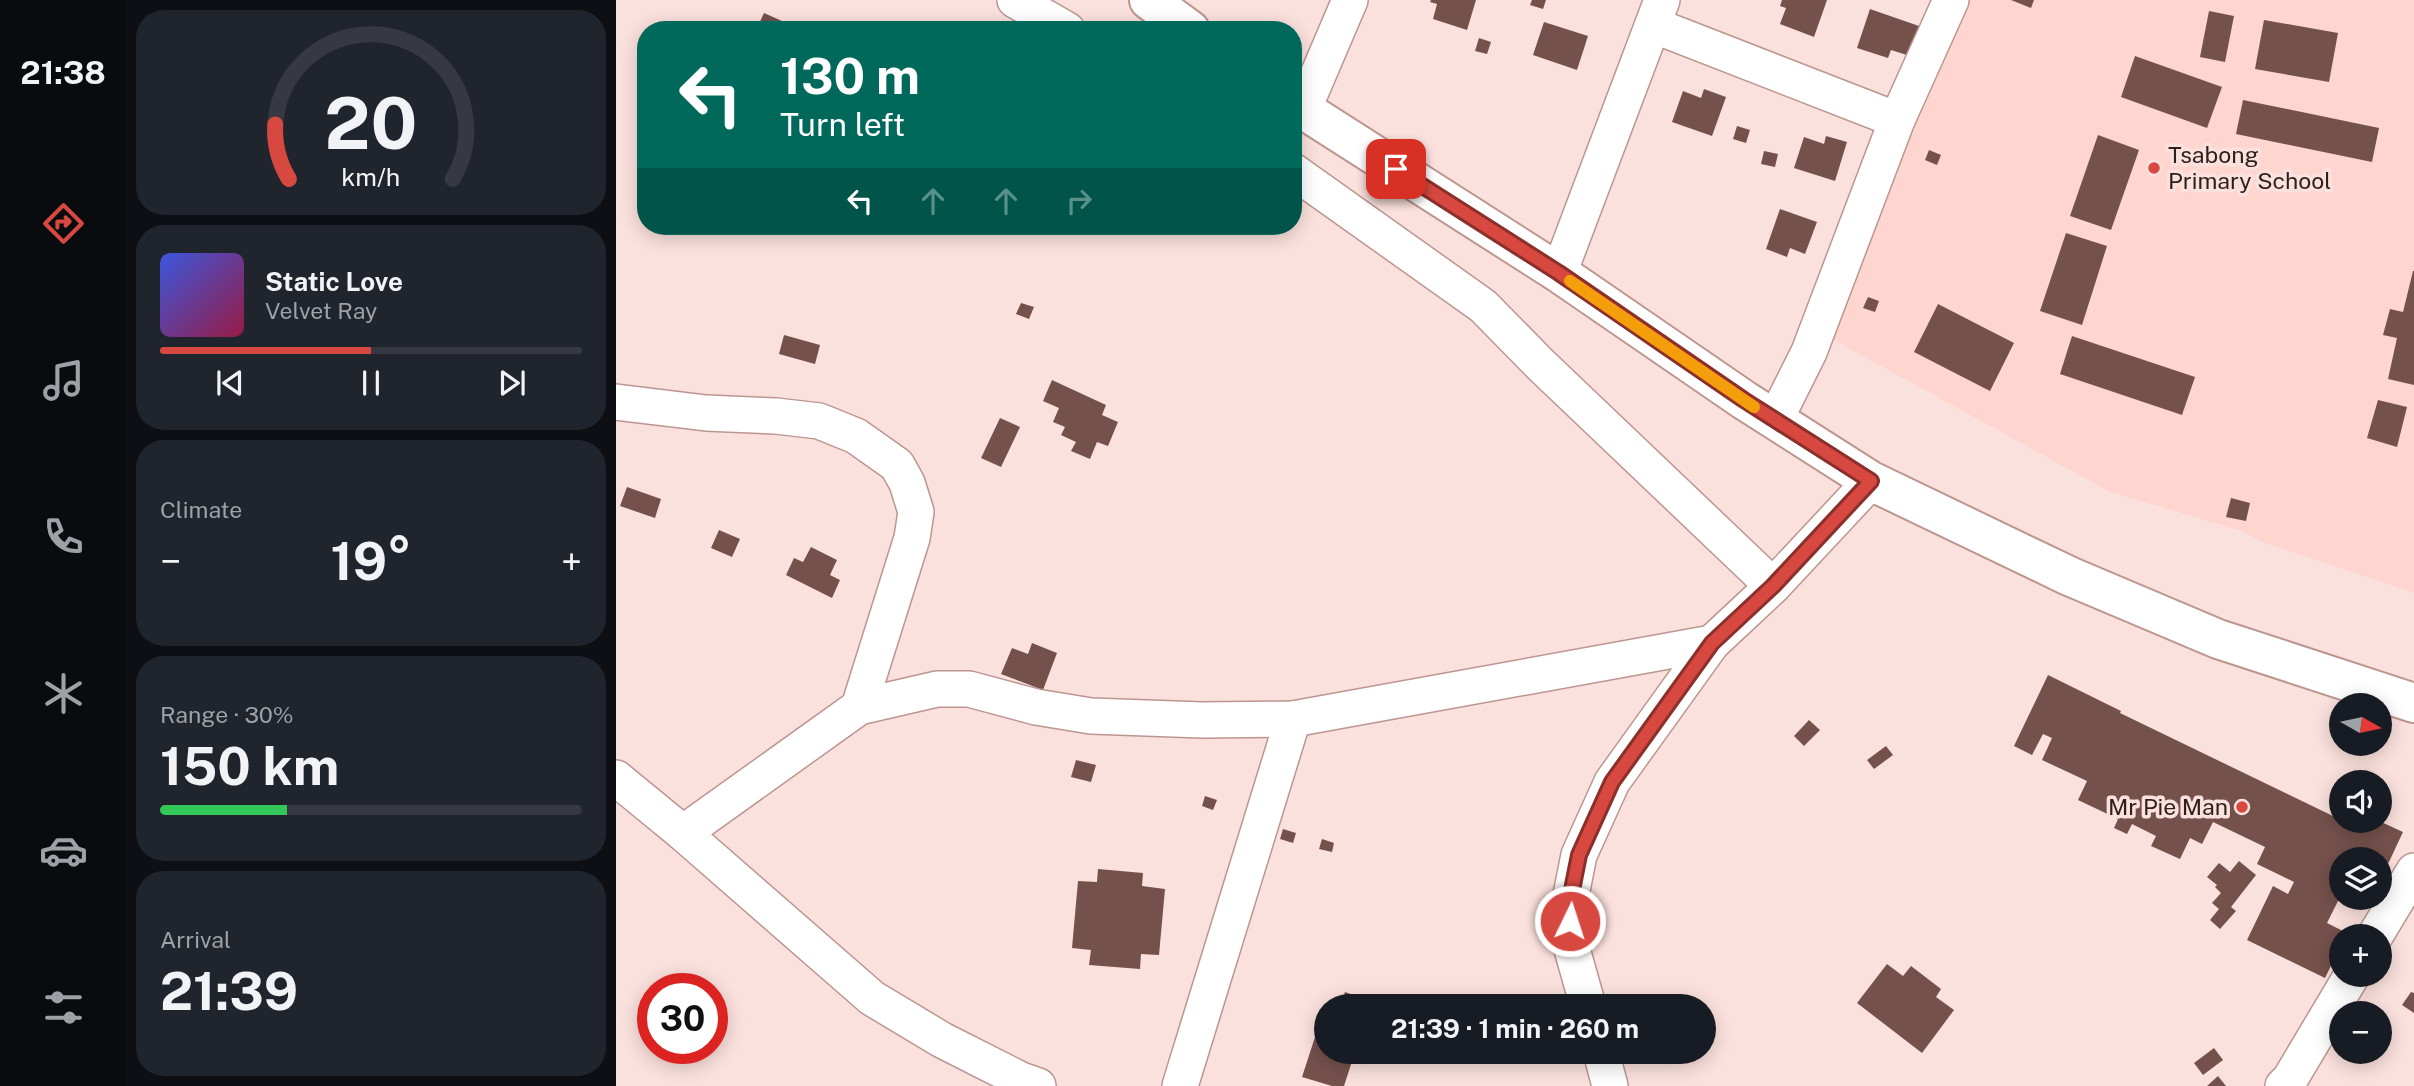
<!DOCTYPE html>
<html lang="en">
<head>
<meta charset="utf-8">
<style>
  body { margin:0; font-family:"Public Sans",sans-serif; background:#20242c; color:#f1f3f6; height:100vh; display:flex; flex-direction:column; font-size:26px; white-space:nowrap }
  * { box-sizing:border-box; margin:0 }
  p { font-size:23px; color:#9ea1a6 }
  .icon { flex:none; width:38px; height:38px; fill:none; stroke:currentColor; stroke-width:2; stroke-linecap:round; stroke-linejoin:round }
  .map { position:relative; flex:1; overflow:hidden }
  .panel { display:flex; flex-direction:column; gap:10px; padding:10px; background:#0d0f14; width:490px }
  .panel>* { flex:none }
  .guide { position:absolute; left:21px; top:21px; width:665px; height:214px; border-radius:28px; box-shadow:0 4px 18px #0003; background:#00695c; color:#fff; overflow:hidden }
  .needle { width:46px; rotate:99deg }
  .tools { position:absolute; left:1713px; top:693px; display:grid; gap:14px }
  .tools a { display:grid; place-items:center; width:63px; height:63px; border-radius:50%; background:#171b24; box-shadow:0 4px 18px #0003; font-size:35px }
  .speed { position:absolute; left:21px; top:973px; display:flex; gap:14px; font-size:35px; font-weight:700; text-align:center }
  .speed>* { display:grid; place-content:center; width:91px; height:91px; border-radius:50%; background:#171b24; box-shadow:0 4px 18px #0003; line-height:1 }
  .speed .limit { border:10px solid #d22; background:#fff; color:#111 }
  .pin { position:absolute; display:grid; place-items:center; width:60px; height:60px; color:#fff; margin:-30px; border-radius:14px; box-shadow:0 4px 10px #0006 }
  .me { position:absolute; width:77px; margin:-38px; rotate:4deg; stroke-linejoin:round; filter:drop-shadow(0 0 5px #0008) }
  .turn { display:flex; align-items:center; gap:24px; height:147px; padding:0 28px; font-size:32px }
  .turn .icon { width:91px; height:91px; stroke-width:2.5 }
  .turn b { display:block; font-size:49px; line-height:60px }
  .lanes { display:flex; align-items:center; height:66px; padding:0 28px; background:#0003; justify-content:center; gap:35px; direction:ltr }
  .lanes .off { opacity:.35 }
  .big { font-size:52px; font-weight:700; line-height:1.1 }
  .panel .card { flex:1; display:flex; flex-direction:column; justify-content:center; gap:10px; min-width:0; padding:0 24px; border-radius:28px; background:#20242c }
  .panel .dial { align-items:center; gap:0 }
  .dial svg { height:182px; overflow:visible; fill:none; stroke:#363941; stroke-width:7; stroke-linecap:round; text-anchor:middle }
  .dial text { fill:#f1f3f6; stroke:none }
  .song { display:flex; align-items:center; gap:21px }
  .cover { width:84px; height:84px; border-radius:10px; background:linear-gradient(135deg,hsl(230 70% 55%),hsl(340 70% 35%)) }
  .played { height:7px; border-radius:4px; background:linear-gradient(90deg,#d64840 50%,#363941 50%) }
  .keys { display:flex; justify-content:space-around; direction:ltr }
  .heat { display:flex; justify-content:space-between; align-items:center; font-size:38px; direction:ltr }
  .charge { height:10px; border-radius:5px; background:linear-gradient(90deg,#34c759 30%,#363941 0) }
  .trip { position:absolute; left:698px; top:994px; width:402px; height:70px; border-radius:35px; background:#171b24; box-shadow:0 4px 18px #0003; font-weight:700; line-height:70px; text-align:center }
  main { display:flex; flex:1; min-height:0 }
  .tabs { display:flex; flex-direction:column; width:126px; justify-content:space-around; align-items:center; background:#090b0e; color:#9ea1a6 }
  .tabs .icon { width:49px; height:49px }
  .tabs .current { color:#d64840 }
  .tabs b { font-size:32px; color:#f1f3f6 }
  .map>svg:first-child { display:block }
  .built { fill:#fed5cf }
  .building { fill:#75514c }
  .lines { fill:none; stroke-linecap:round; stroke-linejoin:round }
  .minor-casing { stroke:#bd958f; stroke-width:38 }
  .secondary-casing { stroke:#bd958f; stroke-width:42 }
  .minor { stroke:#fff; stroke-width:35 }
  .secondary { stroke:#fff; stroke-width:38 }
  .route-casing { stroke:#8b2f2a; stroke-width:18 }
  .route { stroke:#d64840; stroke-width:12 }
  .slow { stroke:#f59e0b; stroke-width:12 }
  .poi-dot { fill:#d64840; stroke:#fbe1dd; stroke-width:2.5 }
  .labels { text-anchor:middle; stroke-width:7; stroke-linejoin:round; paint-order:stroke }
  .poi-label { font-size:23px; fill:#2e1e1c; stroke:#fbe1dd; text-anchor:start }
</style>
</head>
<body>
<main>
<nav class="tabs">
<b>21:38</b>
<svg class="icon current" aria-label="directions" viewBox="0 0 24 24"><path d="M12 3l9 9-9 9-9-9zM9 14v-3h6M13 9l2 2-2 2"/></svg>
<svg class="icon" aria-label="music" viewBox="0 0 24 24"><path d="M9 18V5l10-2v13"/><circle cx="6" cy="18" r="3"/><circle cx="16" cy="16" r="3"/></svg>
<svg class="icon" aria-label="phone" viewBox="0 0 24 24"><path d="M5 4h4l2 5-3 2q2 4 5 5l2-3 5 2v4C11 20 4 13 5 4z"/></svg>
<svg class="icon" aria-label="climate" viewBox="0 0 24 24"><path d="M12 3v18M4 7l16 10M4 17L20 7"/></svg>
<svg class="icon" aria-label="car" viewBox="0 0 24 24"><path d="M5 17H2v-5l4-1 3-4h7l3 4 3 1v5h-3M9 17h6M6 11h13"/><circle cx="7" cy="17" r="2"/><circle cx="17" cy="17" r="2"/></svg>
<svg class="icon" aria-label="filters" viewBox="0 0 24 24"><path d="M4 7h16M4 17h16"/><circle cx="9" cy="7" r="2"/><circle cx="15" cy="17" r="2"/></svg>
</nav>
<section class="panel">
<div class="card dial"><svg viewBox="0 0 100 80">
<path d="M14 69A42 42 0 1 1 86 69"/>
<path d="M14 69A42 42 0 0 1 8 45" stroke="#d64840"/>
<text x="50" y="56" font-size="32" font-weight="700">20</text>
<text x="50" y="72" font-size="11">km/h</text>
</svg></div>
<div class="card">
<div class="song"><i class="cover"></i><div><b>Static Love</b><p>Velvet Ray</p></div></div>
<div class="played"></div>
<div class="keys"><svg class="icon" aria-label="previous" viewBox="0 0 24 24"><path d="M18 5L8 12l10 7zM5 5v14"/></svg><svg class="icon" aria-label="pause" viewBox="0 0 24 24"><path d="M8 5v14M16 5v14"/></svg><svg class="icon" aria-label="next" viewBox="0 0 24 24"><path d="M6 5l10 7-10 7zM19 5v14"/></svg></div>
</div>
<div class="card"><p>Climate</p>
<div class="heat"><a>−</a><b class="big">19°</b><a>+</a></div>
</div>
<div class="card"><p>Range · 30%</p><b class="big">150 km</b><div class="charge"></div></div>
<div class="card"><p>Arrival</p><b class="big">21:39</b></div>
</section>
<div class="map">
<svg width="1798" height="1086" viewBox="0 0 1798 1086">
  <rect width="100%" height="100%" fill="#fbe1dd"/>
  <path class="built" d="M1348,0h450v593l-152,-51 -23,-12 -129,-38 -285,-157z"/>
  <g class="building">
    <path d="M815,0h45l-9,30 -34,-11 4,-15 -7,-2z"/>
    <path d="M916,0h14l-3,9 -13,-4z"/>
    <path d="M1166,0h45l-13,37 -34,-13 6,-16 -6,-2z"/>
    <path d="M1395,0h23l-3,8z"/>
    <path d="M1254,9l49,17 -9,30 -19,-6 -3,8 -31,-10z"/>
    <path d="M1593,11l25,5 -9,46 -25,-5z"/>
    <path d="M148,13l18,8 -4,9 -21,-2z"/>
    <path d="M1648,20l74,13 -9,49 -74,-13z"/>
    <path d="M928,22l44,14 -11,34 -44,-15z"/>
    <path d="M863,38l12,4 -4,12 -12,-3z"/>
    <path d="M1519,56l87,31 -15,41 -86,-31z"/>
    <path d="M1088,89l22,8 -14,39 -40,-14 11,-31 18,7z"/>
    <path d="M1627,100l136,28 -7,34 -136,-28z"/>
    <path d="M1121,126l13,4 -4,13 -13,-4z"/>
    <path d="M1482,135l41,15 -28,80 -41,-14z"/>
    <path d="M1210,136l21,6 -12,39 -41,-13 10,-31 20,7z"/>
    <path d="M1313,150l12,5 -4,10 -12,-5z"/>
    <path d="M1148,151l14,3 -3,13 -14,-3z"/>
    <path d="M1164,209l37,13 -12,32 -15,-6 -3,9 -21,-8z"/>
    <path d="M1450,233l41,13 -25,79 -42,-14z"/>
    <path d="M1797,271h1v114l-26,-6 9,-41 -14,-3 7,-26 13,3z"/>
    <path d="M1252,297l11,4 -4,11 -12,-4z"/>
    <path d="M405,303l13,4 -5,12 -13,-5z"/>
    <path d="M1322,304l76,39 -24,48 -76,-39z"/>
    <path d="M168,335l36,10 -5,19 -36,-10z"/>
    <path d="M1456,336l123,41 -13,38 -122,-41z"/>
    <path d="M436,380l54,25 -4,10 16,7 -10,24 -11,-4 -7,17 -19,-8 5,-9 -15,-7 4,-8 -12,-5 6,-14 -16,-7z"/>
    <path d="M1762,400l29,7 -10,40 -30,-9z"/>
    <path d="M384,418l20,9 -19,40 -20,-9z"/>
    <path d="M11,487l34,12 -6,19 -35,-12z"/>
    <path d="M1615,498l19,5 -4,18 -20,-4z"/>
    <path d="M103,530l21,9 -8,18 -21,-9z"/>
    <path d="M195,547l26,13 -7,15 10,5 -8,18 -46,-23 8,-17 9,4z"/>
    <path d="M416,643l25,10 -14,37 -42,-16 11,-26 16,6z"/>
    <path d="M1432,675l73,36 -1,2 215,104 7,-14v18h37l24,11 -23,49v-22h-38v34l-15,30 20,10 -2,3h-3v7l-17,35 -78,-38 26,-54 15,8 6,-12 -37,-18 8,-17 -52,-25 -11,22 -12,-6 -10,21 -29,-13 5,-10 -24,-12 -5,10 -13,-6 4,-9 -40,-19 9,-19 -45,-21 10,-22 -9,-4 -11,21 -18,-9z"/>
    <path d="M1193,720l11,10 -16,16 -10,-10z"/>
    <path d="M1270,746l7,9 -19,14 -7,-9z"/>
    <path d="M460,760l20,5 -5,17 -20,-5z"/>
    <path d="M589,796l12,4 -4,10 -11,-4z"/>
    <path d="M667,829l13,4 -3,10 -13,-4z"/>
    <path d="M706,839l12,4 -2,9 -13,-3z"/>
    <path d="M1623,861l17,14 -25,32 5,4 -16,18 -10,-9 9,-11 -7,-6 9,-10 -6,-6 2,-2 -10,-8 12,-14 11,9z"/>
    <path d="M482,869l45,4 -1,13 23,3 -6,66 -18,-1 -1,15 -51,-4 2,-15 -19,-2 6,-67 19,1z"/>
    <path d="M1271,964l16,12 8,-10 30,23 -5,8 18,13 -32,43 -65,-50z"/>
    <path d="M729,992l25,9 -2,5h-28z"/>
    <path d="M1795,992l3,1v20l-12,-8z"/>
    <path d="M700,1034l10,3v15h29l-11,34h-12l-30,-9z"/>
    <path d="M1598,1048l9,12 -20,15 -9,-12z"/>
    <path d="M1602,1076l8,10h-19z"/>
  </g>
  <g class="lines">
    <defs>
      <g id="minor">
        <path d="M399,0l52,30"/>
        <path d="M1037,25l244,95"/>
        <path d="M687,110l47,-110"/>
        <path d="M677,171l190,135 58,59 232,221"/>
        <path d="M943,273l103,-273"/>
        <path d="M0,402l90,11 70,3 43,5 37,15 41,29 10,18 9,29 -4,26 -53,169"/>
        <path d="M1159,420l34,-68 88,-232 54,-120"/>
        <path d="M0,778l67,55 189,165 70,42 79,40 17,6"/>
        <path d="M67,833l176,-126 78,-18h32l67,18 55,9 111,4 91,-1 419,-76"/>
        <path d="M1759,936l39,-65"/>
        <path d="M972,1006l-18,-64v-42l9,-45 33,-73 100,-139 61,-57 98,-105"/>
        <path d="M985,1052l9,34"/>
        <path d="M564,1086l113,-367"/>
        <path d="M1667,1086l7,-7 62,-104"/>
      </g>
      <g id="secondary">
        <path d="M533,0l41,30"/>
        <path d="M677,103l266,170 185,127 127,81 198,95 149,63 196,64"/>
      </g>
    </defs>
    <use href="#minor" class="minor-casing"/>
    <use href="#secondary" class="secondary-casing"/>
    <use href="#minor" class="minor"/>
    <use href="#secondary" class="secondary"/>
  </g>
  <g class="lines">
    <defs>
      <path id="route" d="M780,169l163,104 185,127 127,81 -98,105 -61,57 -100,139 -33,73 -9,45v21"/>
    </defs>
    <use href="#route" class="route-casing"/>
    <use href="#route" class="route"/>
    <path class="slow" d="M954,281l184,126"/>
  </g>
  <g class="poi-dot">
    <circle cx="1538" cy="168" r="7"/>
    <circle cx="1626" cy="807" r="7"/>
  </g>
  <g class="labels">
    <g class="poi-label">
      <text x="1552" y="163">Tsabong<tspan x="1552" dy="26">Primary School</tspan></text>
      <text x="1612" y="815" text-anchor="end">Mr Pie Man</text>
    </g>
  </g>
</svg>
<div class="tools">
<a><svg class="needle" viewBox="-14 -14 28 28"><path d="M0-13l5 13h-10z" fill="#e53935"/><path d="M0 13l5-13h-10z" fill="#9ea1a6"/></svg></a>
<a><svg class="icon" aria-label="sound" viewBox="0 0 24 24"><path d="M4 9h4l5-4v14l-5-4H4zM17 9q2 3 0 6"/></svg></a>
<a><svg class="icon" aria-label="layers" viewBox="0 0 24 24"><path d="M12 4l9 5-9 5-9-5zM3 14l9 5 9-5"/></svg></a>
<a>+</a>
<a>−</a>
</div>
<div class="speed"><div class="limit">30</div></div>
<div class="pin" style="left:780px;top:169px;background:#d93025"><svg class="icon" aria-label="arrive" viewBox="0 0 24 24"><path d="M6 21V4h12l-3 4 3 4H6"/></svg></div>
<svg class="me" style="left:954px;top:921px" viewBox="-20 -20 40 40"><circle r="17" fill="#d64840" stroke="#fff" stroke-width="3"/><path d="M0-11L8 9 0 5-8 9z" fill="#fff"/></svg>
<div class="trip">21:39 · 1 min · 260 m</div>
<div class="guide">
<div class="turn"><svg class="icon" aria-label="left" viewBox="0 0 24 24"><path d="M17 20v-9H6M10 6l-5 5 5 5"/></svg><div><b>130 m</b>Turn left</div></div>
<div class="lanes"><svg class="icon" aria-label="left" viewBox="0 0 24 24"><path d="M17 20v-9H6M10 6l-5 5 5 5"/></svg><svg class="icon off" aria-label="ahead" viewBox="0 0 24 24"><path d="M12 20V5M6 11l6-6 6 6"/></svg><svg class="icon off" aria-label="ahead" viewBox="0 0 24 24"><path d="M12 20V5M6 11l6-6 6 6"/></svg><svg class="icon off" aria-label="right" viewBox="0 0 24 24"><path d="M7 20v-9h11M14 6l5 5-5 5"/></svg></div>
</div>
</div>
</main>
</body>
</html>
